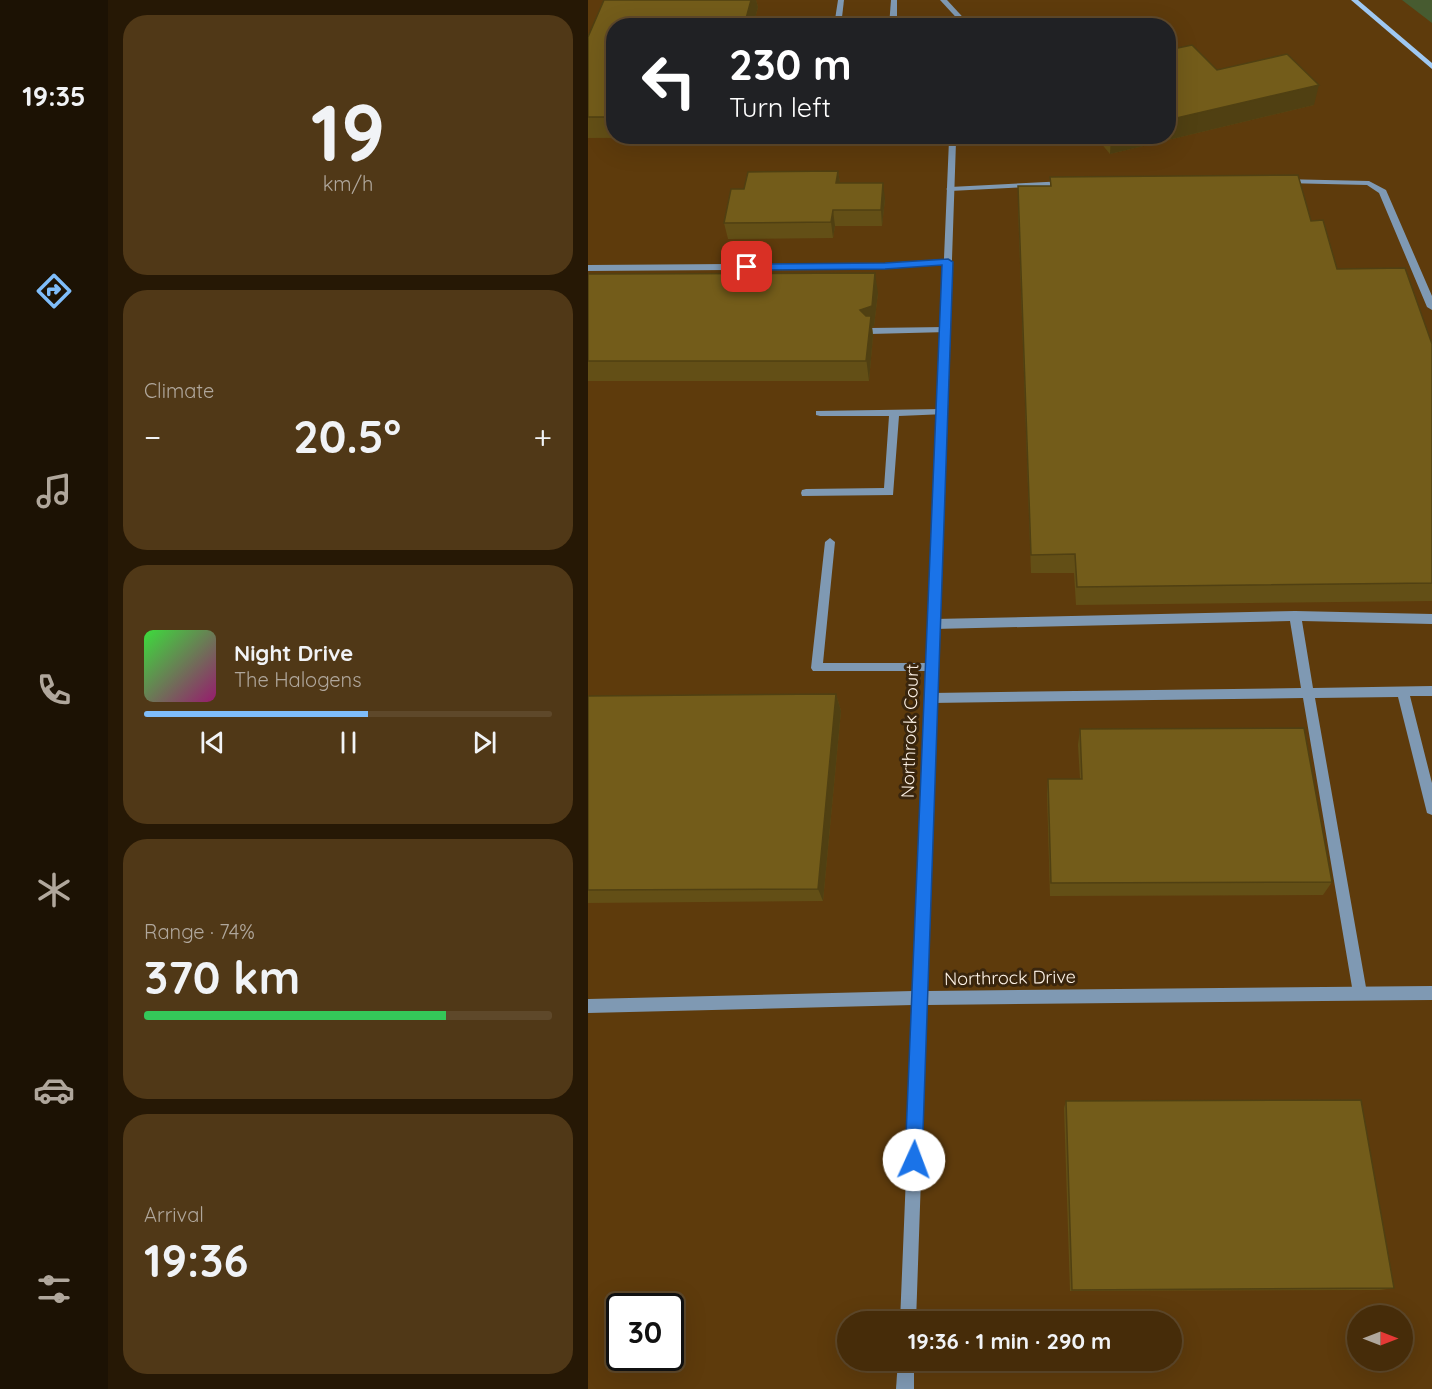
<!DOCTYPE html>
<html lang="en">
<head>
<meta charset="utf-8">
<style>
  body { margin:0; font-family:Quicksand,sans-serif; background:#503817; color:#f1f3f6; height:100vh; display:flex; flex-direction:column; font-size:22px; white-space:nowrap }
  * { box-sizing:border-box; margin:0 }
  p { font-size:20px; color:#b0a79c }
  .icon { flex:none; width:33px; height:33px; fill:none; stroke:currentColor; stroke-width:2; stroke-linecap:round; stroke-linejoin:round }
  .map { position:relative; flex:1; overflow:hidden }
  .drawer { display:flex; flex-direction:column; gap:15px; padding:15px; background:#261805; width:480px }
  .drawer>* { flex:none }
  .banner { position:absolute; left:18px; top:18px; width:570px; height:126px; border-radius:24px; box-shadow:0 6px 24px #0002,0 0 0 2px #5e482a; background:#202124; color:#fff; overflow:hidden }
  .needle { width:39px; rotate:90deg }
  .controls { position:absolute; left:759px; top:1305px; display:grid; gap:12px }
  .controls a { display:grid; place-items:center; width:66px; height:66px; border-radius:50%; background:#462c09; box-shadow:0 6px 24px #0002,0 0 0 2px #5e482a; font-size:30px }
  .speed { position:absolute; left:18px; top:1293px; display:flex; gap:12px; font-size:30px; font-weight:700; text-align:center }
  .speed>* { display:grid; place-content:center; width:78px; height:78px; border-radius:50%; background:#462c09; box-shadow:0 6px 24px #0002,0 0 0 2px #5e482a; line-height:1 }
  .speed .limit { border:3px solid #111; border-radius:9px; background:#fff; color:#111 }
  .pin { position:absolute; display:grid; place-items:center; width:51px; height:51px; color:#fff; margin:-26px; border-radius:12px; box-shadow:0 3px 9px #0006 }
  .me { position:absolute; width:66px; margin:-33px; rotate:2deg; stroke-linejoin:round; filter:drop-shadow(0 0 4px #0008) }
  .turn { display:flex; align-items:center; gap:21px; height:126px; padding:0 24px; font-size:27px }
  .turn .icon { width:78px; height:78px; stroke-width:2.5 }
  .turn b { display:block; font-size:42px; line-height:51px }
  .big { font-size:45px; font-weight:700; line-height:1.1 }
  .drawer .widget { flex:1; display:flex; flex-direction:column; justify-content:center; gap:9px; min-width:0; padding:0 21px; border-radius:24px; background:#503817 }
  .drawer .dial { align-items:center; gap:0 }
  .dial b { font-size:78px; line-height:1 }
  .song { display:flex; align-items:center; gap:18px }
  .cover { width:72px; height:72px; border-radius:9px; background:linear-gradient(135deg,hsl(120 70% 55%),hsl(320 70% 35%)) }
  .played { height:6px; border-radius:3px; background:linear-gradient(90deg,#7fbdfa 55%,#5e482a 55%) }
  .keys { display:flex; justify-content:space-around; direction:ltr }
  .heat { display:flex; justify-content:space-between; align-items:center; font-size:33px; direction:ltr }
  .charge { height:9px; border-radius:4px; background:linear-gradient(90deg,#34c759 74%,#5e482a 0) }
  .trip { position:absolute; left:249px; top:1311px; width:345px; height:60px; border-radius:30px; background:#462c09; box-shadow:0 6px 24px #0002,0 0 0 2px #5e482a; font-weight:700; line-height:60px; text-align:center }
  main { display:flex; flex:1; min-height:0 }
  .tabs { display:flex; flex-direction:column; width:108px; justify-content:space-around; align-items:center; background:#1c1204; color:#b0a79c }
  .tabs .icon { width:42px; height:42px }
  .tabs .on { color:#7fbdfa }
  .tabs b { font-size:27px; color:#f1f3f6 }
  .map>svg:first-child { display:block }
  .green { fill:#475b30 }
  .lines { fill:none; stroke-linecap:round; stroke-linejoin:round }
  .lane { fill:#7f99b3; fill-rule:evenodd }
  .street { fill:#7f99b3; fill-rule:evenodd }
  .secondary { fill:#9fc8f2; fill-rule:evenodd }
  .wall { fill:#634f16 }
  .shaded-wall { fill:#504012 }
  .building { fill:#735c1a; stroke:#504012; stroke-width:1.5 }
  .route { fill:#1a73e8; stroke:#114b97; stroke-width:1.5 }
  .labels { text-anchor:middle; stroke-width:6; stroke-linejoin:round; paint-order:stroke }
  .street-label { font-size:18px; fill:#fef3e7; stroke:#39250d }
</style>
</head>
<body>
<main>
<nav class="tabs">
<b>19:35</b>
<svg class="icon on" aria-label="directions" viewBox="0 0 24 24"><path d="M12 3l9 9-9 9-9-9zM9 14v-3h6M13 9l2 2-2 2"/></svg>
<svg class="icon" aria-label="music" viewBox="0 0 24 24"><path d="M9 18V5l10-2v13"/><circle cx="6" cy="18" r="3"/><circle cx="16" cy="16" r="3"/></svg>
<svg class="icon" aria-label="phone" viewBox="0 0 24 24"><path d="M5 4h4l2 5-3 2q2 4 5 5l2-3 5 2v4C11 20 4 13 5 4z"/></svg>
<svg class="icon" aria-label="climate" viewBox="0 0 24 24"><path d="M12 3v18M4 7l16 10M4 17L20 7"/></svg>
<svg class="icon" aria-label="car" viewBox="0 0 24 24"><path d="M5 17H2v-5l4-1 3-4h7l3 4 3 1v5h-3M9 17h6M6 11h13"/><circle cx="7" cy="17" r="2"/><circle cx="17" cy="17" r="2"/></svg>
<svg class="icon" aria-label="filters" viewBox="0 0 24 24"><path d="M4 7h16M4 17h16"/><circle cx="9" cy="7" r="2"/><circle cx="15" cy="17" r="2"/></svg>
</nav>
<section class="drawer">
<div class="widget dial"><b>19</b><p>km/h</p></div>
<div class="widget"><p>Climate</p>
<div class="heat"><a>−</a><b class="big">20.5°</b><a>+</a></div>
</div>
<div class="widget">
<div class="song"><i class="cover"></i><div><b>Night Drive</b><p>The Halogens</p></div></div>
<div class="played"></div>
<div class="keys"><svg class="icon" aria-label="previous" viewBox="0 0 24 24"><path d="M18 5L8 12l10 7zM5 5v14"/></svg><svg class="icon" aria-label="pause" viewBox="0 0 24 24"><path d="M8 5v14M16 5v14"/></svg><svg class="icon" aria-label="next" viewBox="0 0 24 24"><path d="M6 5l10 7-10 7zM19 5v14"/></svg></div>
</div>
<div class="widget"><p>Range · 74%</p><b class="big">370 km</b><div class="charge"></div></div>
<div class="widget"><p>Arrival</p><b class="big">19:36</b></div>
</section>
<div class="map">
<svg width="844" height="1389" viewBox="0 0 844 1389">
  <rect width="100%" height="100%" fill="#5e3b0c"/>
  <path class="green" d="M814,0h30v23z"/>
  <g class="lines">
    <g class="lane">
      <path d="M250,0h6l-3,26h-7z"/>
      <path d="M303,0h6v26h-8z"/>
      <path d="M352,0h7l24,26h-7z"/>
      <path d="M330,136l31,3 1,-3h8l-3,8h-3z"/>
      <path d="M693,179l88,2 17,9 46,106v14l-5,-3 -48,-114 -12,-8 -83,-2 -4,-2z"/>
      <path d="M478,181l4,2 -1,2 -119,6 -4,-2 4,-2z"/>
      <path d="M360,259l3,1v4l-66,5 -297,2v-6l297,-2z"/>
      <path d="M357,327l3,1v4l-78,2 -5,-3 5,-3z"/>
      <path d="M354,409l5,3 -1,2 -47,2 -6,79 -91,1 -1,-3 1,-3 4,-1 78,-1 5,-72h-69l-4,-1v-4z"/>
      <path d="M242,538l5,4 -12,121h109l4,2 2,3 -2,3h-123l-2,-3 14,-126z"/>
      <path d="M707,611l137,3v10l-130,-3 11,67 119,-2v10h-22l22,87v32l-5,-2 -29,-116 -83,1 52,295 -2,5 -5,2 -5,-2 -2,-5 -50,-295 -372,5 -4,-1 -2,-4 2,-4 4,-1 370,-5 -11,-67 -356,8 -6,-5 6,-5z"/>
    </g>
    <g class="street">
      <path d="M361,140l7,2 -29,849 505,-5v14l-505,5 -11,317h-16l13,-317 -325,8v-14l325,-8z"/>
      <path d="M310,1360h16v29h-18z"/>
    </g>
    <path class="secondary" d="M763,0h7l74,63v6z"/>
  </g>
  <g class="wall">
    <path d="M16,0h152l2,7 -5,19h-139v110l172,1 -198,1v-101z"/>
    <path d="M629,70l97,35 -204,49 -15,-18h73z"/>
    <path d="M250,171l2,12 45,16 -3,27h-47l-2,12 -105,1 -4,-16z"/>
    <path d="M462,177l261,44 26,48 95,75v257l-356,4 -2,-32h-43l-13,-366v-21h32z"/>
    <path d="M0,274l290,19 -4,33 -2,1 1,9 -4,45h-281z"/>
    <path d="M248,694l5,17 -18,190 -235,2v-207z"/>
    <path d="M492,729l252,153 -9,13 -273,1 -3,-102 1,-15h32l-2,-34z"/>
    <path d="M478,1101l328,187 -14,2 -310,1 -6,-183z"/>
  </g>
  <g class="shaded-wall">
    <path d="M163,0h5l2,7 -5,19h-9z"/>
    <path d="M731,85l-5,20 -204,49 1,-18h57v-16z"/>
    <path d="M250,171l3,17 -5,-5z"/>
    <path d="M295,183l2,16 -3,27 -1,-16z"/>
    <path d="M245,210l2,16 -2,12 -2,-16z"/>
    <path d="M287,273l3,20 -4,33 -2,1 1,9 -4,45 -9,-71z"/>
    <path d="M248,694l5,17 -18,190 -5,-12z"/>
  </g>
  <g class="building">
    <path d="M16,0h147l-7,26h-130v91h-26v-80z"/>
    <path d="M604,45l25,25 70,-16 32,31 -151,35v-70z"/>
    <path d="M250,171l-2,12h47l-2,27h-48l-2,12 -107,1 7,-34h13l4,-17z"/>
    <path d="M710,175l13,46 12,-1 14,49 68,-1 27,76v239l-355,4 -2,-33 -44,1 -13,-369h33l-1,-9z"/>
    <path d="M287,273l-3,33 -12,4 6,6h5l-5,45h-278v-87z"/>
    <path d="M248,694l-18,195 -230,1v-194z"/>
    <path d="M716,728l28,154 -281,1 -3,-104h34l-2,-50z"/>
    <path d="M773,1100l33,188 -322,2 -6,-189z"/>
  </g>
  <path class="route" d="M360,259l5,3 -31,898 -2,6 -6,3 -7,-3 -2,-6 37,-895 -57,4 -138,1 -5,-3 5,-3 138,-1z"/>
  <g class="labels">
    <g class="street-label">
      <text transform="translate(322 731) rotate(-88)" y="6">Northrock Court</text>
      <text transform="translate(422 978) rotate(-1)" y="6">Northrock Drive</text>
    </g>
  </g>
</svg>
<div class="controls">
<a><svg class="needle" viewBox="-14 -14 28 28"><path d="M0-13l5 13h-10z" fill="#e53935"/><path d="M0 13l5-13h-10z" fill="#b0a79c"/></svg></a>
</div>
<div class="speed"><div class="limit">30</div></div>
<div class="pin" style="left:159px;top:267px;background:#d93025"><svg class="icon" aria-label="arrive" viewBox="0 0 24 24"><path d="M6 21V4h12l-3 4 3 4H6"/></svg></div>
<svg class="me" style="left:326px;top:1160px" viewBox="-20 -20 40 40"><circle r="19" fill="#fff"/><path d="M0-13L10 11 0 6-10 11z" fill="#1a73e8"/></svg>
<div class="trip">19:36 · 1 min · 290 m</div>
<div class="banner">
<div class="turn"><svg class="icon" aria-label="left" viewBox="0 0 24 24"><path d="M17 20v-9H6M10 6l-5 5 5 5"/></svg><div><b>230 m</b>Turn left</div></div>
</div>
</div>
</main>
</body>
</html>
